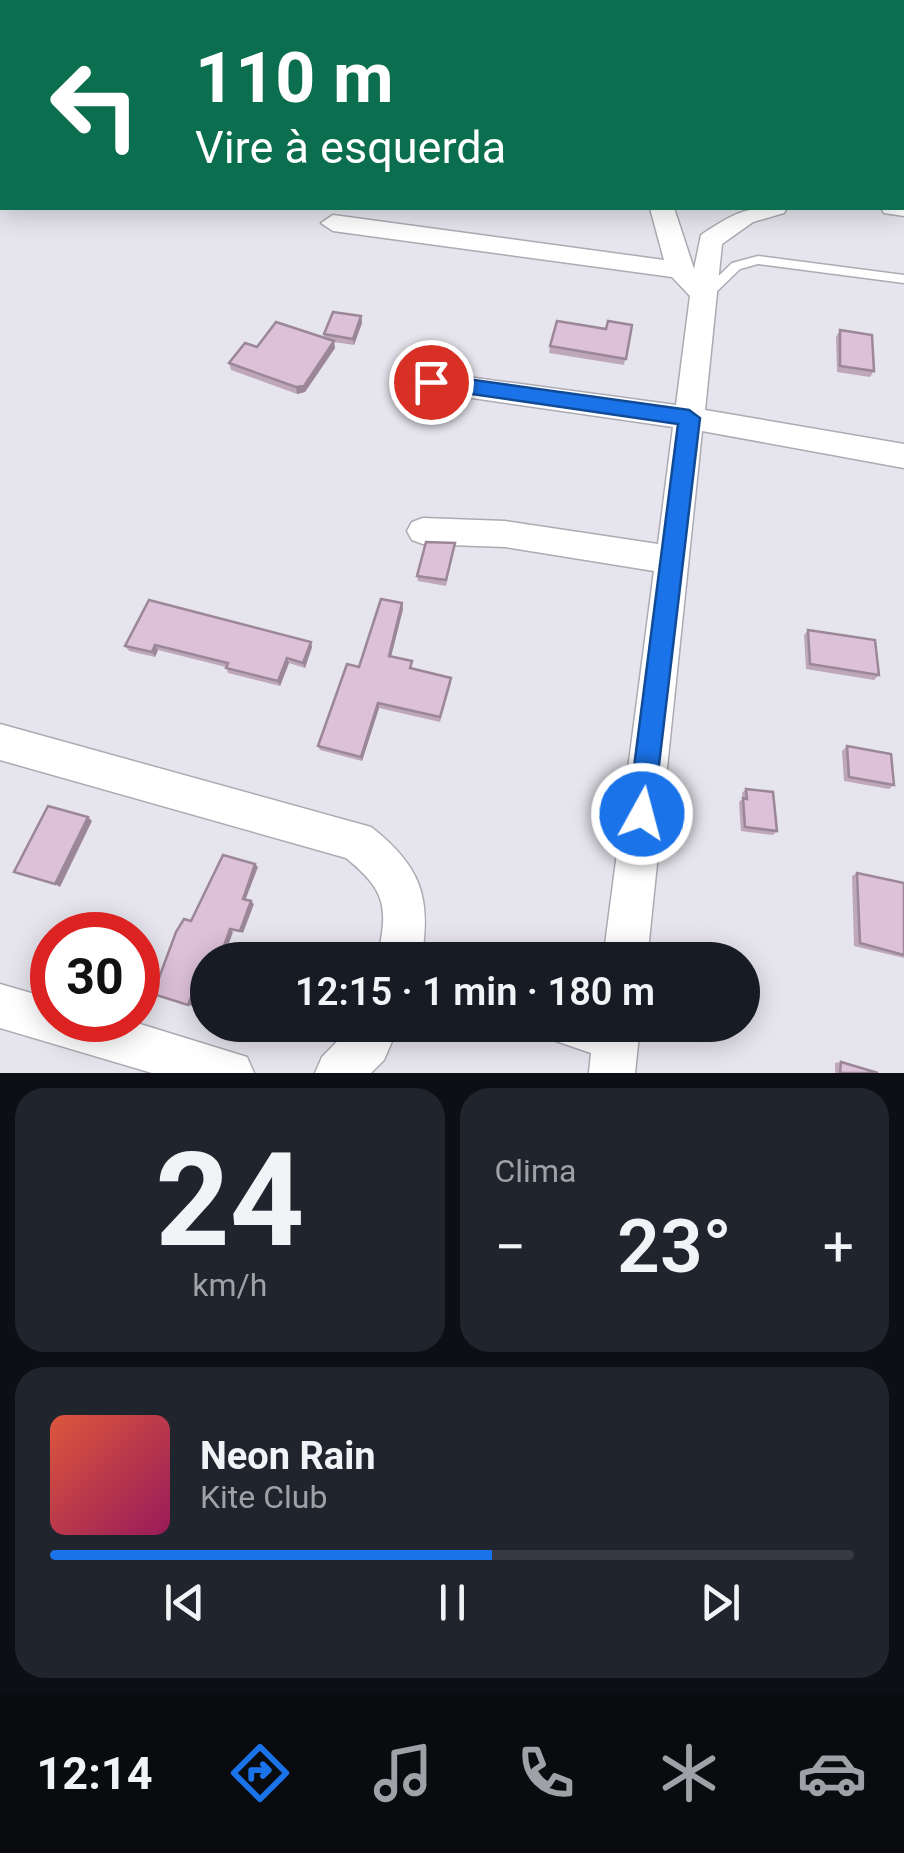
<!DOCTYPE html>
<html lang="pt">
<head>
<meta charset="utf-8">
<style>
  body { margin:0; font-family:Roboto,sans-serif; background:#20242c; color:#f1f3f6; height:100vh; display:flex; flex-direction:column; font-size:38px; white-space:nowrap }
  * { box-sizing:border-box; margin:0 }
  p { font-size:32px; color:#9ea1a6 }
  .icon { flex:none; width:55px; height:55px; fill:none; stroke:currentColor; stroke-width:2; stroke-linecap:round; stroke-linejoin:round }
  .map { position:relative; height:1073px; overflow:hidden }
  .drawer { display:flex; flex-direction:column; gap:15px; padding:15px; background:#0d0f14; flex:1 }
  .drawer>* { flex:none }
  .guide { position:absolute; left:0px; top:0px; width:905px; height:210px; box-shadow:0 5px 25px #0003; background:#0b6e4f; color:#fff; overflow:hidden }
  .speed { position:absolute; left:30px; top:912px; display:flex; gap:20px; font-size:50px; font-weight:700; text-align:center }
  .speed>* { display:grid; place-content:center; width:130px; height:130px; border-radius:50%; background:#171b24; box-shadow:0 5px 25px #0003; line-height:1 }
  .speed .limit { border:15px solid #d22; background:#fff; color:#111 }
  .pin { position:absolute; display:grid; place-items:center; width:85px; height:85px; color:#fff; margin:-42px; border:5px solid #fff; border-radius:50%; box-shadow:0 2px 10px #0007 }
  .me { position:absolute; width:110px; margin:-55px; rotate:7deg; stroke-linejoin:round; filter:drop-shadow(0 0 8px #0008) }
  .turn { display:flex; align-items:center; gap:35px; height:210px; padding:0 30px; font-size:45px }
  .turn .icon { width:130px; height:130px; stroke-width:2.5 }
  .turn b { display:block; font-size:70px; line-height:85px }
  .big { font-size:75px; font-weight:600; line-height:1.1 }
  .drawer .widget { flex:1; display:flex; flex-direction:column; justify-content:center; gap:15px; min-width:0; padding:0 35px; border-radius:30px; background:#20242c }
  .drawer .dial { align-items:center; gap:0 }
  .dial b { font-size:130px; line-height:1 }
  .song { display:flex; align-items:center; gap:30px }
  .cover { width:120px; height:120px; border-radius:15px; background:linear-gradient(135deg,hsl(10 70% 55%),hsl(330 70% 35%)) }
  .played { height:10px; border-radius:5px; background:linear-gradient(90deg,#1a73e8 55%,#363941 55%) }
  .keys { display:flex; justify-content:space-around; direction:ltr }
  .heat { display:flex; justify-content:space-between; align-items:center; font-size:55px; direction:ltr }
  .drawer .tiles { flex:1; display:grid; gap:15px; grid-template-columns:1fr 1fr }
  .widget:last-child { grid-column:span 2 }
  .trip { position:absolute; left:190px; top:942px; width:570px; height:100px; border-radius:50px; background:#171b24; box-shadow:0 5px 25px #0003; font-weight:600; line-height:100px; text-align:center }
  .tabs { display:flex; height:160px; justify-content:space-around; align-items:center; background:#090b0e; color:#9ea1a6 }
  .tabs .icon { width:70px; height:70px }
  .tabs .selected { color:#1a73e8 }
  .tabs b { font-size:45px; color:#f1f3f6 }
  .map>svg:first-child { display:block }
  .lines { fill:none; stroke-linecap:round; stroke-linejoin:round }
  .lane-casing { stroke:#acaab2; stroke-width:3 }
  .street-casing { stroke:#acaab2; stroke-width:3 }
  .lane { fill:#fff; fill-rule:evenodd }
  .street { fill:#fff; fill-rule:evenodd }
  .wall { fill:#bea6bb }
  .shaded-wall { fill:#9b8798 }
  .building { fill:#ddc1d9; stroke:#9b8798; stroke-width:2.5 }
  .route { fill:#1a73e8; stroke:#114b97; stroke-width:2.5 }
</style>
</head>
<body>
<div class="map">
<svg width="904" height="1073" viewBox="0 0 904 1073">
  <rect width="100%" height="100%" fill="#e6e4ec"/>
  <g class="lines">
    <defs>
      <path id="lane" d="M758,256l146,19v8l-146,-19 -18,5 -31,30h-8v-6l31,-30z"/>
      <g id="street">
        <path d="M904,202v14l-20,-3 -3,-5h21z"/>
        <path d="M650,208h24l20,61 7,-34c33,-22 45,-29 86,-27l-3,5 -31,9 -31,22 -17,166 199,34v24l-202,-37 -55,529h-44l51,-389 -149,-24 -82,-3 -11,-4 -5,-9 5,-9 11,-4 82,3 153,23 15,-117 -242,-35 -10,-3 -4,-7 4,-7 10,-3 245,33 14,-109 -18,-19 -339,-46 -12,-8 12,-8 331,45z"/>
        <path d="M0,724l371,103c50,39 61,71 50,133h-44c11,-51 11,-68 -31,-102l-346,-98z"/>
        <path d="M0,984l52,15v21h75l120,37 7,16h-102l-152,-45z"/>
        <path d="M353,1025h46l-15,35 -13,13h-56l7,-16z"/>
        <path d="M549,1025h91l-5,48h-46l2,-20 -35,-12z"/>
      </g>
    </defs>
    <use href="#lane" class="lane-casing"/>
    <use href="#street" class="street-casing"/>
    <use href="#lane" class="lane"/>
    <use href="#street" class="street"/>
  </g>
  <g class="wall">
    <path d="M361,316l1,7 -8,22 -20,-3 1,6 -30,44 -8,2 -66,-24 -2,-7 28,-16 67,-9v-4z"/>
    <path d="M632,325l-8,40 -75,-12 1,-7 56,-17z"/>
    <path d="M840,330l34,41 -4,6 -33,-5 -1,-35z"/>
    <path d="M455,543l-9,43 -28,-5 -1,-5z"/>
    <path d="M149,600l163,47 -7,21 -16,-5 -9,23 -52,-13 -2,-6 -68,-17 -3,7 -26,-6 -4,-5z"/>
    <path d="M403,609l-12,47 21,5v7l39,15 -11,39 -61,-14 -17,53 -42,-11 -2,-4z"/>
    <path d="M808,630l71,45 -5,5 -68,-11 -2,-34z"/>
    <path d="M847,746l47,39 -5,4 -45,-8 -2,-30z"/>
    <path d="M746,789l31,42 -4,4 -32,-4 -2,-29 4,-4 -1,-5z"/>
    <path d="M857,873l47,10v75l-50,-12 -2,-70z"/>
    <path d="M841,1062l37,11h-43v-10z"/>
  </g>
  <g class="shaded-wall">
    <path d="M361,316l1,7 -8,22 -1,-6z"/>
    <path d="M334,341l1,7 -30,44 -8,2 -1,-7z"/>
    <path d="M402,603l1,6 -13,52 -1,-5z"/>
    <path d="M311,642l1,5 -7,21 -2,-5z"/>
    <path d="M155,645l3,5 -3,7 -3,-5z"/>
    <path d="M287,658l2,5 -9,23 -2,-5z"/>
    <path d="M378,703l1,5 -17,53 -1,-4z"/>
    <path d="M88,817l4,4 -32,66 -5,-3z"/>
    <path d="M255,864l3,3 -13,34 -2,-2z"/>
    <path d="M251,901l3,3 -11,29 -3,-2z"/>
    <path d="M230,929l3,3 -10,28h-4z"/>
    <path d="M195,987l3,2 -6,17 -4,-1z"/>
  </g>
  <g class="building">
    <path d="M0,0l16,2h-14v16l-2,2z"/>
    <path d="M22,0h34l-3,2h-21z"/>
    <rect x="902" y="66" width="2" height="25"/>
    <path d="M333,312l28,4 -8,23 -29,-5z"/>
    <path d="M557,321l49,8 2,-8 24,4 -6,34 -76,-13z"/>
    <path d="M276,322l58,19 -30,45 -8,1 -67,-24 16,-20 12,4z"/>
    <path d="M840,330l32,5 2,36 -34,-5z"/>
    <path d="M426,542l29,1 -9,37 -29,-4z"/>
    <path d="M381,599l21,4 -13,53 23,5 -2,7 41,10 -11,39 -62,-14 -17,54 -43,-11 29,-82 12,3z"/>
    <path d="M149,600l162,42 -8,21 -16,-5 -9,23 -52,-13 2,-5 -73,-18 -3,7 -27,-6z"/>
    <path d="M808,630l67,10 4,35 -69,-11z"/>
    <path d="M847,746l44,8 3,31 -45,-8z"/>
    <path d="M746,789l27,3 4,39 -32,-4 -2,-29 4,1z"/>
    <path d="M48,806l40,11 -33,67 -41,-12z"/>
    <path d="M223,855l32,9 -12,35 8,2 -11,30 -10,-2 -11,31h-11v33l-13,-6 -7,18 -35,-11 23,-62 8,-13 7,2z"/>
    <path d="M857,873l47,10v72l-44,-12z"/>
    <path d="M841,1062l37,11h-38z"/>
  </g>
  <path class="route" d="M431,374l258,36 11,8 -48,406 -10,4 -10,-4 -4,-10 50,-390 -254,-37 -3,-5z"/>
</svg>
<div class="speed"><div class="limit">30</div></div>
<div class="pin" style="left:431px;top:382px;background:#d93025"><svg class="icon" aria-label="arrive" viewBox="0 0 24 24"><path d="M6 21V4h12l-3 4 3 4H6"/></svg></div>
<svg class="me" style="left:642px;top:814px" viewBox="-20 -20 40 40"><circle r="17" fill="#1a73e8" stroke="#fff" stroke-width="3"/><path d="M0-11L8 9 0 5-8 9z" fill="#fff"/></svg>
<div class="trip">12:15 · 1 min · 180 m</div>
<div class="guide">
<div class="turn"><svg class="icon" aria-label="left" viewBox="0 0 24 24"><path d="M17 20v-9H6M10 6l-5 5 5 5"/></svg><div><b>110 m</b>Vire à esquerda</div></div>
</div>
</div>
<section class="drawer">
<div class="tiles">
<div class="widget dial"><b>24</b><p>km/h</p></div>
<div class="widget"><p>Clima</p>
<div class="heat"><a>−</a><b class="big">23°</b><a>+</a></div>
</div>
<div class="widget">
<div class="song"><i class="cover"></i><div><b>Neon Rain</b><p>Kite Club</p></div></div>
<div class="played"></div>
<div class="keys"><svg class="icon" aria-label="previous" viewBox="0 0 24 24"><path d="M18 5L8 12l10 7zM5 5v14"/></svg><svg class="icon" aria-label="pause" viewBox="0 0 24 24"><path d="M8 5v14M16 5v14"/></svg><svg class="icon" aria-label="next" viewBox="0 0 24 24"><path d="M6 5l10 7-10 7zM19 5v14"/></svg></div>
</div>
</div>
</section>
<nav class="tabs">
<b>12:14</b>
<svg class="icon selected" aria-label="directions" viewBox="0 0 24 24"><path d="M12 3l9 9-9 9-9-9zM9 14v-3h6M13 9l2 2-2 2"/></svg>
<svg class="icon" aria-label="music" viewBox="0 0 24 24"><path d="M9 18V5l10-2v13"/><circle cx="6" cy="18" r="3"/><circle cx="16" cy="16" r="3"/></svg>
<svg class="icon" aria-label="phone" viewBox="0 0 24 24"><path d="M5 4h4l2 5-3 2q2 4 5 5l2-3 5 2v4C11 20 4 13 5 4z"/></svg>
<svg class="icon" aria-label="climate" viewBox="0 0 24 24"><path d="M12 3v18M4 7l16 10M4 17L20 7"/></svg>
<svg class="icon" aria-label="car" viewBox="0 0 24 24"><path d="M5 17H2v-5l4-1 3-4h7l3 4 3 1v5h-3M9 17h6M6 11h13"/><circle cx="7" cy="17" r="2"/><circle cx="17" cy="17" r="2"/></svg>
</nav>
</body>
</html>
